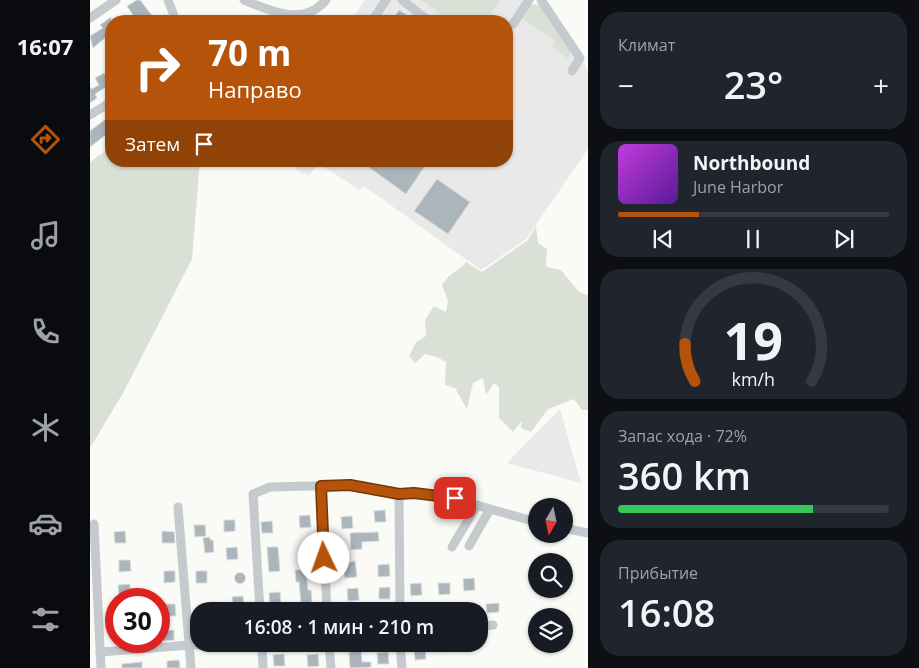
<!DOCTYPE html>
<html lang="ru">
<head>
<meta charset="utf-8">
<style>
  body { margin:0; font-family:"Open Sans",sans-serif; background:#20242c; color:#f1f3f6; height:100vh; display:flex; flex-direction:column; font-size:19px; white-space:nowrap }
  * { box-sizing:border-box; margin:0 }
  p { font-size:16px; color:#9ea1a6 }
  .icon { flex:none; width:28px; height:28px; fill:none; stroke:currentColor; stroke-width:2; stroke-linecap:round; stroke-linejoin:round }
  .map { position:relative; flex:1; overflow:hidden }
  .drawer { display:flex; flex-direction:column; gap:12px; padding:12px; background:#0d0f14; width:331px }
  .drawer>* { flex:none }
  .top-card { position:absolute; left:15px; top:15px; width:408px; height:152px; border-radius:20px; box-shadow:0 1px 4px #0004; background:#b45309; color:#fff; overflow:hidden }
  .needle { width:32px; rotate:189deg }
  .tools { position:absolute; left:438px; top:498px; display:grid; gap:10px }
  .tools a { display:grid; place-items:center; width:45px; height:45px; border-radius:50%; background:#171b24; box-shadow:0 1px 4px #0004; font-size:25px }
  .speed { position:absolute; left:15px; top:588px; display:flex; gap:10px; font-size:25px; font-weight:700; text-align:center }
  .speed>* { display:grid; place-content:center; width:65px; height:65px; border-radius:50%; background:#171b24; box-shadow:0 1px 4px #0004; line-height:1 }
  .speed .limit { border:8px solid #d22; background:#fff; color:#111 }
  .pin { position:absolute; display:grid; place-items:center; width:42px; height:42px; color:#fff; margin:-21px; border-radius:10px; box-shadow:0 2px 8px #0006 }
  .me { position:absolute; width:55px; margin:-28px; rotate:357deg; stroke-linejoin:round; filter:drop-shadow(0 0 4px #0008) }
  .turn { display:flex; align-items:center; gap:18px; height:105px; padding:0 20px; font-size:22px }
  .turn .icon { width:65px; height:65px; stroke-width:2.5 }
  .turn b { display:block; font-size:35px; line-height:42px }
  .then { display:flex; align-items:center; height:48px; padding:0 20px; background:#0003; gap:10px; font-size:19px }
  .big { font-size:38px; font-weight:600; line-height:1.1 }
  .drawer .tile { flex:1; display:flex; flex-direction:column; justify-content:center; gap:8px; min-width:0; padding:0 18px; border-radius:20px; background:#20242c }
  .drawer .dial { align-items:center; gap:0 }
  .dial svg { height:130px; overflow:visible; fill:none; stroke:#363941; stroke-width:7; stroke-linecap:round; text-anchor:middle }
  .dial text { fill:#f1f3f6; stroke:none }
  .song { display:flex; align-items:center; gap:15px }
  .cover { width:60px; height:60px; border-radius:8px; background:linear-gradient(135deg,hsl(290 70% 55%),hsl(270 70% 35%)) }
  .played { height:5px; border-radius:2px; background:linear-gradient(90deg,#b45309 30%,#363941 30%) }
  .keys { display:flex; justify-content:space-around; direction:ltr }
  .heat { display:flex; justify-content:space-between; align-items:center; font-size:28px; direction:ltr }
  .charge { height:8px; border-radius:4px; background:linear-gradient(90deg,#34c759 72%,#363941 0) }
  .trip { position:absolute; left:100px; top:602px; width:298px; height:50px; border-radius:20px; background:#171b24; box-shadow:0 1px 4px #0004; font-weight:600; line-height:50px; text-align:center }
  main { display:flex; flex:1; min-height:0 }
  .tabs { display:flex; flex-direction:column; width:90px; justify-content:space-around; align-items:center; background:#090b0e; color:#9ea1a6 }
  .tabs .icon { width:35px; height:35px }
  .tabs .current { color:#b45309 }
  .tabs b { font-size:22px; color:#f1f3f6 }
  .map>svg:first-child { display:block }
  .built { fill:#e8e9e8 }
  .green { fill:#dae0d6 }
  .building { fill:#abb5bc; stroke:#dcdbd9 }
  .lines { fill:none; stroke-linecap:round; stroke-linejoin:round }
  .minor { stroke:#c4cacd; stroke-width:9 }
  .route-casing { stroke:#753606; stroke-width:12 }
  .route { stroke:#b45309; stroke-width:9 }
</style>
</head>
<body>
<main>
<nav class="tabs">
<b>16:07</b>
<svg class="icon current" aria-label="directions" viewBox="0 0 24 24"><path d="M12 3l9 9-9 9-9-9zM9 14v-3h6M13 9l2 2-2 2"/></svg>
<svg class="icon" aria-label="music" viewBox="0 0 24 24"><path d="M9 18V5l10-2v13"/><circle cx="6" cy="18" r="3"/><circle cx="16" cy="16" r="3"/></svg>
<svg class="icon" aria-label="phone" viewBox="0 0 24 24"><path d="M5 4h4l2 5-3 2q2 4 5 5l2-3 5 2v4C11 20 4 13 5 4z"/></svg>
<svg class="icon" aria-label="climate" viewBox="0 0 24 24"><path d="M12 3v18M4 7l16 10M4 17L20 7"/></svg>
<svg class="icon" aria-label="car" viewBox="0 0 24 24"><path d="M5 17H2v-5l4-1 3-4h7l3 4 3 1v5h-3M9 17h6M6 11h13"/><circle cx="7" cy="17" r="2"/><circle cx="17" cy="17" r="2"/></svg>
<svg class="icon" aria-label="filters" viewBox="0 0 24 24"><path d="M4 7h16M4 17h16"/><circle cx="9" cy="7" r="2"/><circle cx="15" cy="17" r="2"/></svg>
</nav>
<div class="map">
<svg width="498" height="668" viewBox="0 0 498 668">
  <rect width="100%" height="100%" fill="#fafaf7"/>
  <g class="built">
    <path d="M275,0h160l4,5 14,-1 37,48 8,20v77l-62,90 -45,31 -117,-84 -4,4 -41,-26 -10,11 -8,-2 -13,-11 218,-1v-140h-156z"/>
    <path d="M470,409l21,74 -74,-20z"/>
  </g>
  <g class="green">
    <path d="M331,0h79l-15,21h-34z"/>
    <path d="M444,4l6,2 31,44 -3,9 -16,-13 3,-5 -33,-23 7,-12z"/>
    <path d="M21,147v14h89l-8,98 -69,134 -33,55v-286z"/>
    <path d="M446,226l2,17 9,6 -1,18 15,3 18,22 9,3v115h-6l-8,-11 -26,10 -17,23 -10,-4 1,-7 -9,11 -14,-14v-31l-5,-4 -8,12 -3,-17 -10,5 -6,26 -12,-21 -10,-3 1,-23 -9,-5 -12,-3 -10,9 -6,-7 7,-14 10,-6 -1,-16 9,-14 12,6 2,-11 -6,-16c9,-14 15,-12 24,-23l16,10 46,-32z"/>
  </g>
  <g class="building">
    <path d="M47,0h3l16,21h-19l-10,-15z"/>
    <path d="M309,10l17,11h-25z"/>
    <path d="M21,17v16l-18,15 -3,-12 13,-8 -3,-3z"/>
    <path d="M14,73l7,11 -16,10 2,4 -7,5v-16l2,2 7,-4 -4,-7z"/>
    <path d="M21,115v16l-21,16v-16z"/>
    <path d="M270,161h58l7,5 -19,28z"/>
    <path d="M347,179l33,23 -22,32 -34,-23z"/>
    <path d="M295,510l1,12h-11l-1,-11z"/>
    <path d="M220,515l1,12 -11,1 -1,-12z"/>
    <path d="M262,516l1,12 -11,1 -1,-12z"/>
    <path d="M134,520h11v11l-11,1z"/>
    <path d="M182,521l1,12h-11l-1,-11z"/>
    <path d="M104,525h11l1,11 -11,1z"/>
    <path d="M35,531l1,12h-11l-1,-11z"/>
    <path d="M72,531l12,1 1,11h-13z"/>
    <path d="M288,532l1,9 -17,1v7l-11,1 -1,-17z"/>
    <path d="M120,537v3h3l1,12 -9,1 -2,-15z"/>
    <path d="M224,542l1,12h-11l-1,-11z"/>
    <path d="M147,547l1,12 -11,1 -1,-12z"/>
    <path d="M177,547h11l2,24 -11,1z"/>
    <path d="M29,560h11l1,11 -12,1z"/>
    <path d="M265,561l2,16 -12,1 -3,-14z"/>
    <path d="M299,564l1,12 -12,1v-12z"/>
    <path d="M205,570h11l2,20h3l1,12 -11,1 -2,-21h-3z"/>
    <path d="M74,571h11v11l-11,1z"/>
    <rect x="106" y="571" width="11" height="12"/>
    <circle cx="150" cy="578" r="5.5"/>
    <path d="M384,578l1,12 -11,1 -1,-12z"/>
    <path d="M331,583l1,12 -11,1 -1,-12z"/>
    <path d="M348,583h12v11l-11,1z"/>
    <path d="M40,584v12h-11l-1,-11z"/>
    <path d="M300,587v12h-11v-11z"/>
    <path d="M268,588l1,12 -11,1 -1,-12z"/>
    <path d="M190,592l1,12 -11,1 -1,-12z"/>
    <path d="M153,596l1,12h-11l-1,-11z"/>
    <path d="M409,603v9l-12,1 -1,-9z"/>
    <path d="M74,604h11l1,12h-12z"/>
    <path d="M84,630v10l-11,1v-10z"/>
    <path d="M346,644h30l1,6 -31,2z"/>
    <path d="M335,647l1,12 -11,1 -1,-12z"/>
    <path d="M271,651l1,11h9v5l-21,1 -1,-16z"/>
    <path d="M298,652l1,12h-11l-1,-11z"/>
    <path d="M194,654l1,12h-11l-1,-11z"/>
    <path d="M228,654l1,12 -11,1 -1,-12z"/>
    <path d="M89,660l1,8h-13v-7z"/>
    <path d="M52,662v6h-20v-4z"/>
  </g>
  <g class="lines">
    <g class="minor">
      <path d="M78,0l8,21"/>
      <path d="M154,0c27,11 59,27 82,0"/>
      <path d="M312,0l27,21"/>
      <path d="M451,0l39,58 -8,13"/>
      <path d="M0,18l26,-18"/>
      <path d="M282,21l14,-21"/>
      <path d="M423,24l16,-24"/>
      <path d="M0,115l21,-13"/>
      <path d="M231,486l6,125"/>
      <path d="M309,494l1,117"/>
      <path d="M88,507l13,161"/>
      <path d="M4,524l7,144"/>
      <path d="M474,528l24,5"/>
      <path d="M379,546l21,-37"/>
      <path d="M362,547l25,-42"/>
      <path d="M170,611l-7,-117 17,-7 80,-2 49,9 15,-1 41,6 81,23"/>
      <path d="M389,627l14,-2"/>
      <path d="M172,644l1,24"/>
      <path d="M239,644l2,24"/>
      <path d="M310,644l2,24"/>
      <path d="M10,652l90,-7 90,-1"/>
    </g>
  </g>
  <g class="lines">
    <defs>
      <path id="route" d="M234,558l-3,-72 29,-1 49,9 15,-1 41,5"/>
    </defs>
    <use href="#route" class="route-casing"/>
    <use href="#route" class="route"/>
  </g>
</svg>
<div class="tools">
<a><svg class="needle" viewBox="-14 -14 28 28"><path d="M0-13l5 13h-10z" fill="#e53935"/><path d="M0 13l5-13h-10z" fill="#9ea1a6"/></svg></a>
<a><svg class="icon" aria-label="search" viewBox="0 0 24 24"><circle cx="10" cy="10" r="6"/><path d="M15 15l6 6"/></svg></a>
<a><svg class="icon" aria-label="layers" viewBox="0 0 24 24"><path d="M12 4l9 5-9 5-9-5zM3 14l9 5 9-5"/></svg></a>
</div>
<div class="speed"><div class="limit">30</div></div>
<div class="pin" style="left:365px;top:498px;background:#d93025"><svg class="icon" aria-label="arrive" viewBox="0 0 24 24"><path d="M6 21V4h12l-3 4 3 4H6"/></svg></div>
<svg class="me" style="left:234px;top:558px" viewBox="-20 -20 40 40"><circle r="19" fill="#fff"/><path d="M0-13L10 11 0 6-10 11z" fill="#b45309"/></svg>
<div class="trip">16:08 · 1 мин · 210 m</div>
<div class="top-card">
<div class="turn"><svg class="icon" aria-label="right" viewBox="0 0 24 24"><path d="M7 20v-9h11M14 6l5 5-5 5"/></svg><div><b>70 m</b>Направо</div></div>
<div class="then">Затем<svg class="icon" aria-label="arrive" viewBox="0 0 24 24"><path d="M6 21V4h12l-3 4 3 4H6"/></svg></div>
</div>
</div>
<section class="drawer">
<div class="tile"><p>Климат</p>
<div class="heat"><a>−</a><b class="big">23°</b><a>+</a></div>
</div>
<div class="tile">
<div class="song"><i class="cover"></i><div><b>Northbound</b><p>June Harbor</p></div></div>
<div class="played"></div>
<div class="keys"><svg class="icon" aria-label="previous" viewBox="0 0 24 24"><path d="M18 5L8 12l10 7zM5 5v14"/></svg><svg class="icon" aria-label="pause" viewBox="0 0 24 24"><path d="M8 5v14M16 5v14"/></svg><svg class="icon" aria-label="next" viewBox="0 0 24 24"><path d="M6 5l10 7-10 7zM19 5v14"/></svg></div>
</div>
<div class="tile dial"><svg viewBox="0 0 100 80">
<path d="M14 69A42 42 0 1 1 86 69"/>
<path d="M14 69A42 42 0 0 1 8 46" stroke="#b45309"/>
<text x="50" y="56" font-size="32" font-weight="700">19</text>
<text x="50" y="72" font-size="11">km/h</text>
</svg></div>
<div class="tile"><p>Запас хода · 72%</p><b class="big">360 km</b><div class="charge"></div></div>
<div class="tile"><p>Прибытие</p><b class="big">16:08</b></div>
</section>
</main>
</body>
</html>
